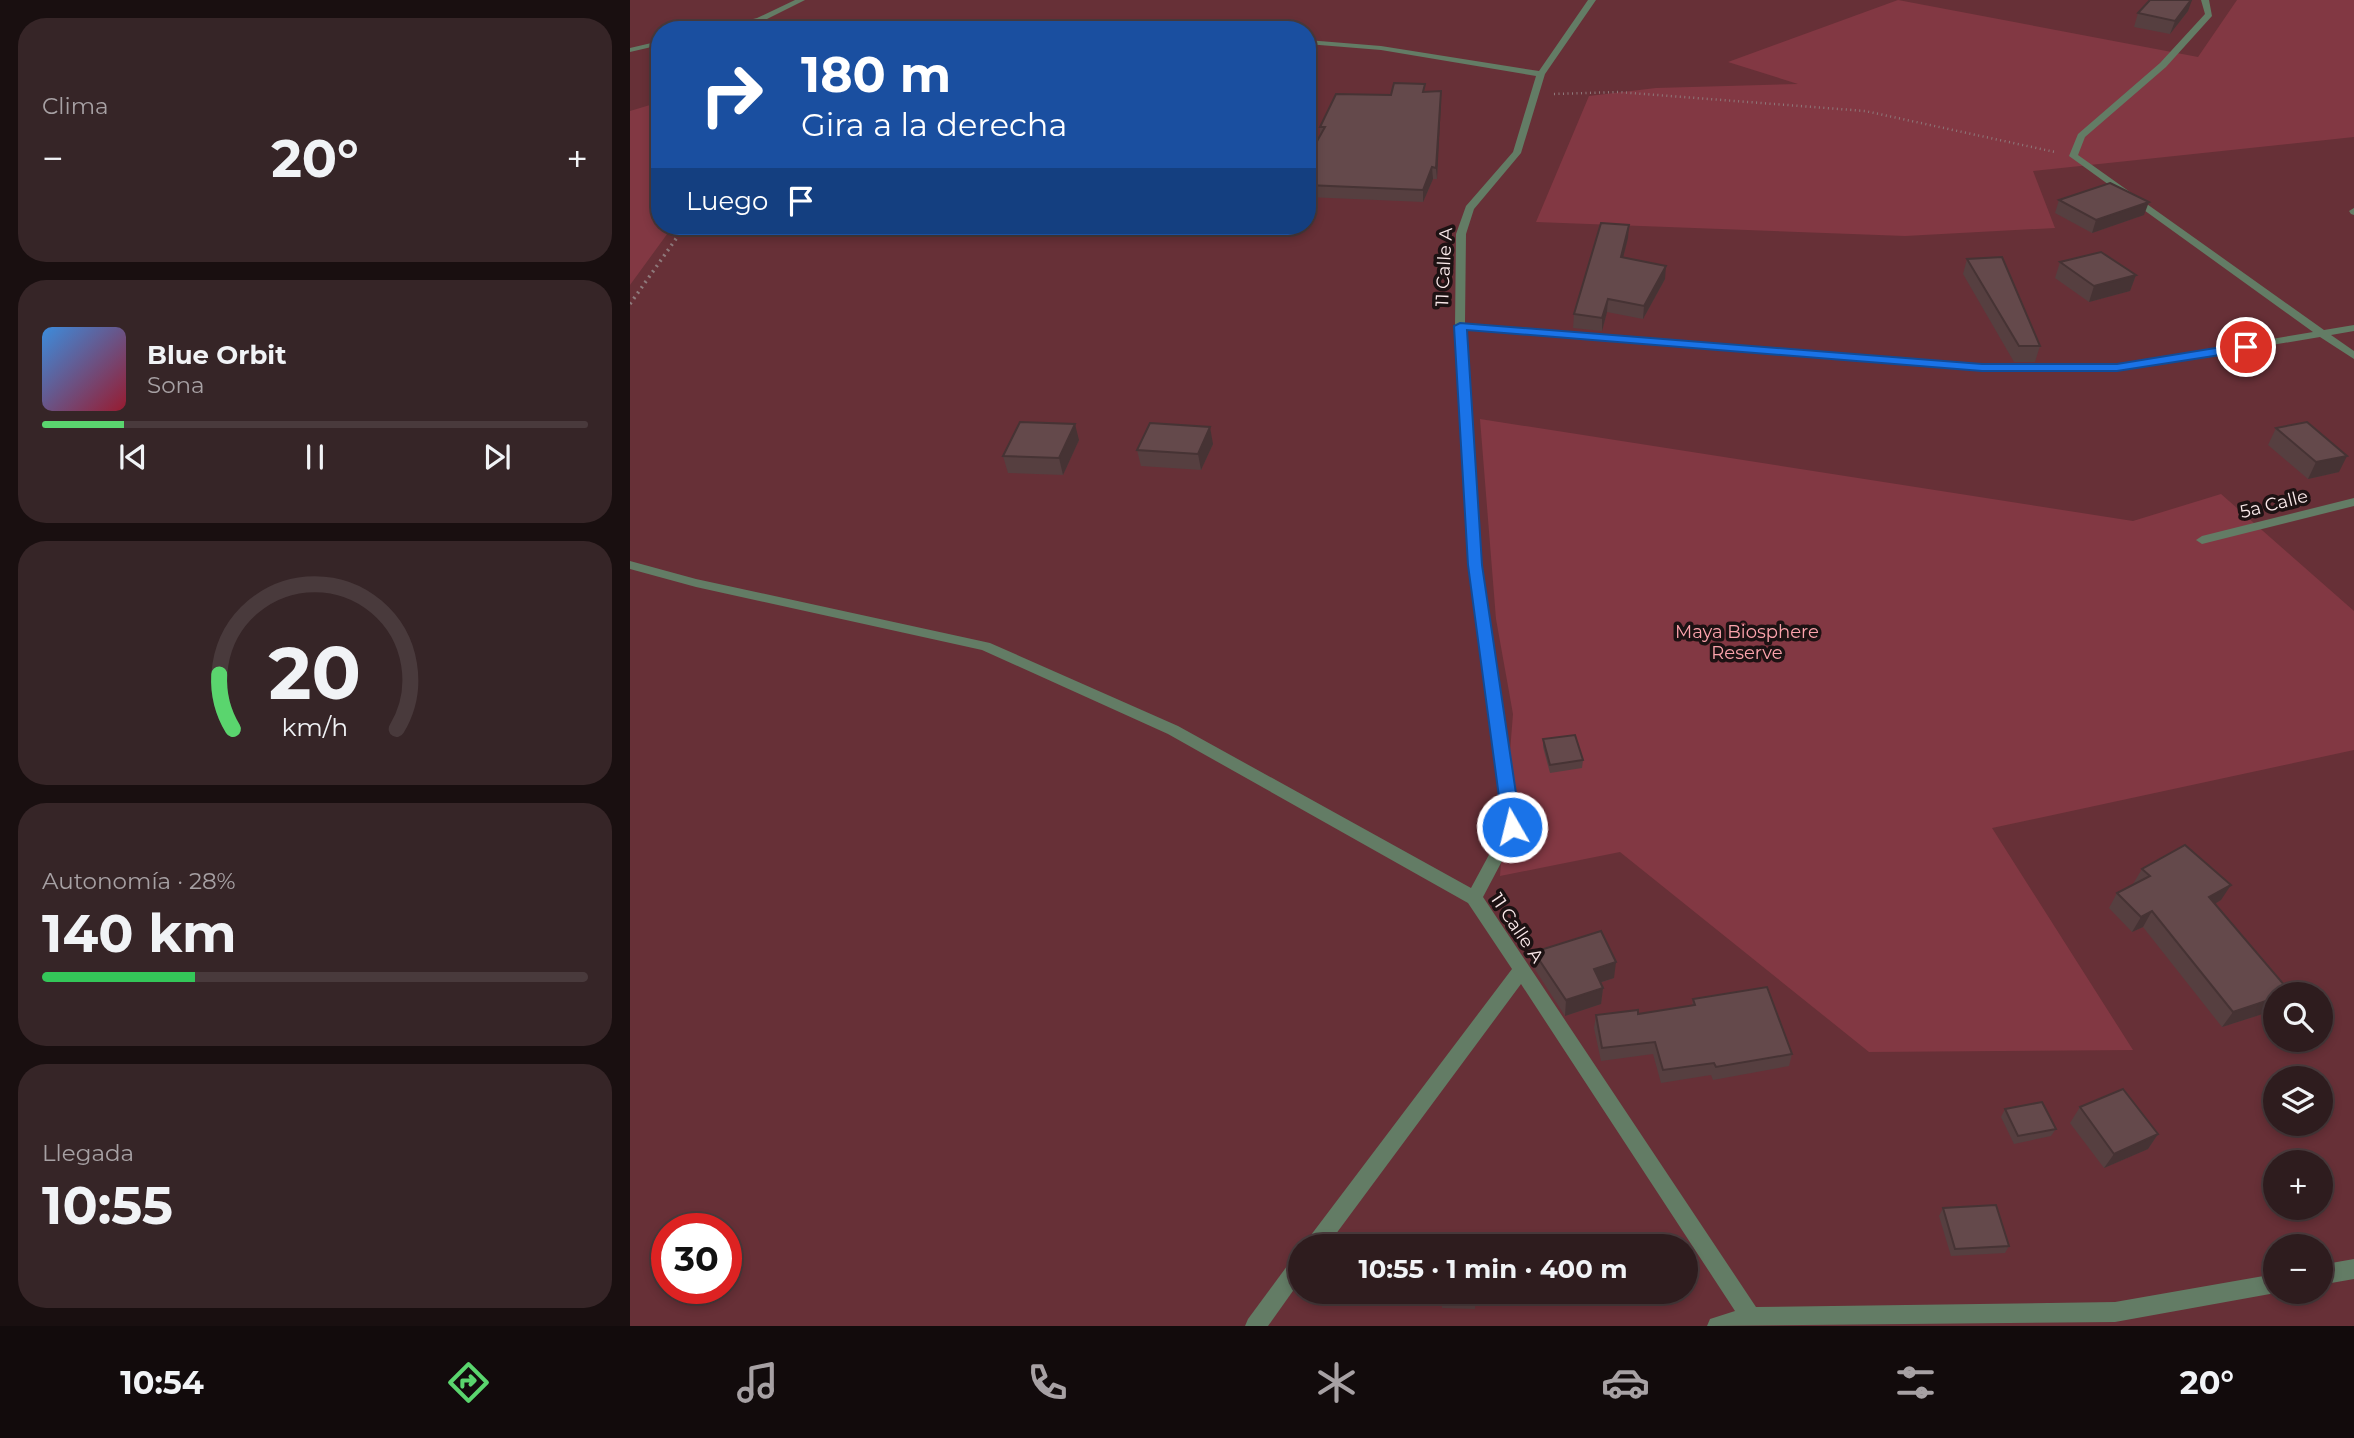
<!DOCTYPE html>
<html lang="es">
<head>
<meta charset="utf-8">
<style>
  body { margin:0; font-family:Montserrat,sans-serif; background:#362527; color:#f1f3f6; height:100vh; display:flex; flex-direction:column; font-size:26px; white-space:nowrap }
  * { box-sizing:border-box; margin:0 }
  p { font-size:23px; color:#a7a1a4 }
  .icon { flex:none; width:38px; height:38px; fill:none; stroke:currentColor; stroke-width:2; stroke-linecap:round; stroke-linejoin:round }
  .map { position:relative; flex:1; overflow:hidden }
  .panel { display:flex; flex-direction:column; gap:18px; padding:18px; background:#190f10; width:630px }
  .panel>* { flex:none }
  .hud { position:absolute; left:21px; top:21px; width:665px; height:214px; border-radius:28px; box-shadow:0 4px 10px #0003,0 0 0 2px #493a3c; background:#1a4fa0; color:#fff; overflow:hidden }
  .controls { position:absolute; left:1633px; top:982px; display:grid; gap:14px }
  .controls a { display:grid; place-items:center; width:70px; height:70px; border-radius:50%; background:#2e1c1e; box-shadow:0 4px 10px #0003,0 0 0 2px #493a3c; font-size:35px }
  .speed { position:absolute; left:21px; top:1213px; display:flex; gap:14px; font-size:35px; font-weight:700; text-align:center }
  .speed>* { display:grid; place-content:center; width:91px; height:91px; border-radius:50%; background:#2e1c1e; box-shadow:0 4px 10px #0003,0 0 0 2px #493a3c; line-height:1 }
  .speed .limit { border:10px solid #d22; background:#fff; color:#111 }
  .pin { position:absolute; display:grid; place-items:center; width:60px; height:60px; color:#fff; margin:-30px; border:4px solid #fff; border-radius:50%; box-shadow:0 2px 7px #0007 }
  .me { position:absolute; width:77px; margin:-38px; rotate:352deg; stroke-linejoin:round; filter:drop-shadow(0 0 5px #0008) }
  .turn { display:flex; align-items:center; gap:24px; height:147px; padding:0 35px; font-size:32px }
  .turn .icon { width:91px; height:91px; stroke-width:2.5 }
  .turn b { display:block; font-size:49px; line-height:60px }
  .then { display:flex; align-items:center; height:66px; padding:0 35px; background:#0003; gap:14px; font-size:26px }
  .big { font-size:52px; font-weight:700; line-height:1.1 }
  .panel .widget { flex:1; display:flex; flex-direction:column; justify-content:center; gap:10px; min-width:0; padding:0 24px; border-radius:28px; background:#362527 }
  .panel .dial { align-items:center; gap:0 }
  .dial svg { height:182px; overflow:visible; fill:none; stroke:#493a3c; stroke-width:7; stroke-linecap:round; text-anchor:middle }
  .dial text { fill:#f1f3f6; stroke:none }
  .song { display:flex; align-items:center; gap:21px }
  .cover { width:84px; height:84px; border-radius:10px; background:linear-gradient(135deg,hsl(210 70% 55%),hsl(350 70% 35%)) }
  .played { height:7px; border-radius:4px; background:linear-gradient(90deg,#5ad56e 15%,#493a3c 15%) }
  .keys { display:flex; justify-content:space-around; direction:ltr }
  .heat { display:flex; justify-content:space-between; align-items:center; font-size:38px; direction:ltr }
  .charge { height:10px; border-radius:5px; background:linear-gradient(90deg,#34c759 28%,#493a3c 0) }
  .trip { position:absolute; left:658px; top:1234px; width:410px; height:70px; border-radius:35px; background:#2e1c1e; box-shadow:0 4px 10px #0003,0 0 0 2px #493a3c; font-weight:700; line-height:70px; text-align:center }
  .tabs { display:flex; height:112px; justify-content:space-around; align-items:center; background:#120b0c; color:#a7a1a4 }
  .tabs .icon { width:49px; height:49px }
  .tabs .selected { color:#5ad56e }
  .tabs b { font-size:32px; color:#f1f3f6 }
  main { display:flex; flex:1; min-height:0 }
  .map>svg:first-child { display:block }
  .green { fill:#673037; fill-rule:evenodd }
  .forest { fill:#823843 }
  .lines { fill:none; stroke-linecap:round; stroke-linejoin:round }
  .path-far1 { stroke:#8e797b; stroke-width:2.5; stroke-dasharray:1 3.5; stroke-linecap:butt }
  .path { stroke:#8e797b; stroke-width:3.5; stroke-dasharray:2 4.5; stroke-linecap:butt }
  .minor { fill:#637c65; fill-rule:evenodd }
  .wall { fill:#563f40 }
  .shaded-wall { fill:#463334 }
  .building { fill:#64494b; stroke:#463334; stroke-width:2 }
  .route { fill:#1a73e8; stroke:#114b97; stroke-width:2 }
  .labels { text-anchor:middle; stroke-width:7; stroke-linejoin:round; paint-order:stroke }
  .street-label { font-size:18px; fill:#fbeaeb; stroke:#1d1213 }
  .park-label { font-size:18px; fill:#fca3ac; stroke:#1d1213 }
</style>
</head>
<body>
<main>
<section class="panel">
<div class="widget"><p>Clima</p>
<div class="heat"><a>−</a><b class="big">20°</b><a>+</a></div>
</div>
<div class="widget">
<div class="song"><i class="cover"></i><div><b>Blue Orbit</b><p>Sona</p></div></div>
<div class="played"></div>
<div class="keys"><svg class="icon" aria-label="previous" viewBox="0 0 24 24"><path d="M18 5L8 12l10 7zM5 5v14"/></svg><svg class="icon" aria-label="pause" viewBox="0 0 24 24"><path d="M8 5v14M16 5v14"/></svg><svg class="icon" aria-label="next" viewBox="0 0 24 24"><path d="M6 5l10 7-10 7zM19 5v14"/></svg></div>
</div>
<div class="widget dial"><svg viewBox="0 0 100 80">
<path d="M14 69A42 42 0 1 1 86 69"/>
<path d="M14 69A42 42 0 0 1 8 45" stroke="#5ad56e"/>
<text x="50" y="56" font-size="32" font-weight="700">20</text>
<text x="50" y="72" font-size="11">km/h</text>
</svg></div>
<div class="widget"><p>Autonomía · 28%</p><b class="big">140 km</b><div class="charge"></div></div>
<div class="widget"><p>Llegada</p><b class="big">10:55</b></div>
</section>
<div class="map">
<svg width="1724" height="1326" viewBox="0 0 1724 1326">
  <rect width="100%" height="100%" fill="#3e2628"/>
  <path class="green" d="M0,0h1724v1326h-1724zM30,30h647v196h-647zM1645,994h45v46h-45zM1645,1078h45v46h-45zM1645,1162h45v46h-45zM37,1228h59v60h-59zM670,1246h385v46h-385zM1645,1246h45v46h-45z"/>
  <g class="forest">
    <path d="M1268,0l300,57 39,-57h117v137l-321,34 22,57 -150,8 -369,-14 53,-126 67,-8 142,-4 -70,-22z"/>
    <path d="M30,102v124h13l-43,59v-174z"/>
    <path d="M850,419l653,102 88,-27 133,117v139l-362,78 141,222 -264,2 -249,-200 -120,24 13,-162 -17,-95z"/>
  </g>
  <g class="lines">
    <path class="path-far1" d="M924,94l64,-2 247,19 190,41"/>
    <path class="path" d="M0,304l55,-78"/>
    <g class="minor">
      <path d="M165,0h10l-40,20 21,10c-12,0 -19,-7 -29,-7 -13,-1 -31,7 -47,7l47,-12z"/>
      <path d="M958,0h8l-51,74 -24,79 -47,56 -8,25 -1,89 517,42h135l196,-33 -244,-176 9,-22 82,-71 45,-49 -4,-14h8l3,16 -46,51 -81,70 -7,18 246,175 30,-5v6l-23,4 23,16v8l-34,-22 -203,34h-135l-516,-41 16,235 38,262 -37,70 273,410 359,-5 160,-28v18h6l-166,30 -408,4 3,-7 25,-8 -214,-327 -194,262h-22l3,-7 204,-270 -44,-66 -300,-169 -186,-84 -286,-63 -66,-18v-8l66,18 294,64 188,83 293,162 33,-61 -36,-262 -13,-239 1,-92 10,-28 47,-54 23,-76 -155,-26 -74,-6v-4l74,6 158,25z"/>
      <path d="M30,41v4l-30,7v-4z"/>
      <path d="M1724,208v7l-3,-1 -2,-3z"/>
      <path d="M1724,498v8l-152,38 -6,-4 6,-4z"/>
      <path d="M670,1255v26l-32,45h-23l3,-7 45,-61z"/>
      <path d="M1724,1259v20l-34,6v-20z"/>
    </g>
  </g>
  <g class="wall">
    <path d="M1558,11l-18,23 -36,-7 4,-14z"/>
    <path d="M811,91l-4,88h-4l-10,23 -116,-5v-38l13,-24v-8l71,-32 34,-3z"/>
    <path d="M1429,200l85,15 -52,18 -37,-20z"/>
    <path d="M998,238l-5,19 42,22 -22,40 -36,-7 -5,19 -29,-3 1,-14z"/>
    <path d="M1337,259l73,87 -5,16h-21l-51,-88z"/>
    <path d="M1430,262l76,13 -6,16 -41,11 -34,-24z"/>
    <path d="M1646,428l63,44 -31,7 -40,-34z"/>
    <path d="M449,440l-16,35 -55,-2 -5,-17z"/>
    <path d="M583,444l-12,26 -60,-4 -4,-16z"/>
    <path d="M913,739l40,21 -1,8 -32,5 -7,-26z"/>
    <path d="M1512,869l79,31 -6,4 60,90v16l-53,17 -79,-100 -11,5 -23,-24 8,-15 16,-9z"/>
    <path d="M904,952l80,26 -14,5 3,5 -2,16 -36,12 -31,-48z"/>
    <path d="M1063,999l99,55 -3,12 -76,14 -2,-5 -50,8 -8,-29 -52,7 -7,-33 2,-13 42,-1 54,-8z"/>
    <path d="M1450,1107l78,27 -10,15 -44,19 -34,-45z"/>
    <path d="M1375,1109l51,20 -5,7 -37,8 -13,-27z"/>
    <path d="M1313,1208l66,38 -4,7 -54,3 -12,-40z"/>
    <path d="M846,1292l-1,17 -33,-1v-7z"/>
  </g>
  <g class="shaded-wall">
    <path d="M1561,0h1l-4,11 -18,23 5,-13z"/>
    <path d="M811,91v12l-4,76 -1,-11z"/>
    <path d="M802,167l1,12 -10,23v-12z"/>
    <path d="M1519,202l-5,13 -52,18 4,-13z"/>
    <path d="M999,225l-1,13 -8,32 1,-13z"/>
    <path d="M1036,266l-1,13 -22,40 1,-13z"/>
    <path d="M1506,275l-6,16 -41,11 5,-16z"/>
    <path d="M978,299l-1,13 -5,19v-13z"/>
    <path d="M445,424l4,16 -16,35 -4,-17z"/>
    <path d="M580,427l3,17 -12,26 -3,-16z"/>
    <path d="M1717,456l-8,16 -31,7 8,-17z"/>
    <path d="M1601,885l-10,15 -21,13 9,-16z"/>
    <path d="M1522,911l-9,16 -11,5 9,-15z"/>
    <path d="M986,962l-2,16 -22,7 2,-16z"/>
    <path d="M973,988l-2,16 -36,12 1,-16z"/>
    <path d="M1645,998v12l-53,17 11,-15z"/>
    <path d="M1528,1134l-10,15 -44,19 10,-14z"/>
  </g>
  <g class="building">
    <path d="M1520,0h41l-16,21 -37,-8z"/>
    <path d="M764,83l31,1 -2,8 18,-1 -5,77 -4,-1 -9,23 -116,-5v-26l18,-32h-5l16,-33 55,1z"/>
    <path d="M1480,183l39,19 -53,18 -37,-20z"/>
    <path d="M971,223l28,2 -8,32 45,9 -22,40 -36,-7 -6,19 -28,-4z"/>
    <path d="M1471,252l35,23 -42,11 -34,-24z"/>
    <path d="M1372,257l38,89h-21l-52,-87z"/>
    <path d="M390,422l55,2 -16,34 -56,-2z"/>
    <path d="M1677,422l40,34 -31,6 -40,-34z"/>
    <path d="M520,423l60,4 -12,27 -61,-4z"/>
    <path d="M945,735l8,25 -33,5 -7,-26z"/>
    <path d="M1555,845l46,40 -22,12 82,96 -16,1v4l-42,14 -81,-101 -11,6 -24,-24 33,-17 -8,-7z"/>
    <path d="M971,931l15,31 -22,7 9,19 -37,12 -32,-48z"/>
    <path d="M1137,987l25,67 -76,13 -2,-4 -51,7 -8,-28 -53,6 -6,-33 42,-5v4l57,-9 -2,-6z"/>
    <path d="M1493,1089l35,45 -44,20 -34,-47z"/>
    <path d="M1412,1102l14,27 -38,7 -13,-27z"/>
    <path d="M1366,1205l13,41 -54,3 -12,-41z"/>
    <path d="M815,1244l32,1v1h-32z"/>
    <path d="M812,1292h33v10l-33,-1z"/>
  </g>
  <path class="route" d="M830,323l522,41h135l129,-21 7,4 -7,4 -129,20h-135l-515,-41 15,235 39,262 -3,5h-12l-3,-5 -35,-262 -14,-239z"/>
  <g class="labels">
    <g class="street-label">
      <text transform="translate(814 267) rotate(-87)" y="6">11 Calle A</text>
      <text transform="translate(1644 504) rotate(-14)" y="6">5a Calle</text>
      <text transform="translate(887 928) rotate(56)" y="6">11 Calle A</text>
    </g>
    <g class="park-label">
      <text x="1117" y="638">Maya Biosphere<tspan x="1117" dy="21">Reserve</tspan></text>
    </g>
  </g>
</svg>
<div class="controls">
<a><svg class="icon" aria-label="search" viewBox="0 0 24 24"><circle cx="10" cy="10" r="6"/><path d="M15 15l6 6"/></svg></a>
<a><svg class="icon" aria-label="layers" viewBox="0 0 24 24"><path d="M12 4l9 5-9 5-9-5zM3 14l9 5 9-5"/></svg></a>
<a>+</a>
<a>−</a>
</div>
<div class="speed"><div class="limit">30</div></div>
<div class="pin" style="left:1616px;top:347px;background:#d93025"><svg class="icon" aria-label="arrive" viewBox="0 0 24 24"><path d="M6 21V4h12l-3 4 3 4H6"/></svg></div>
<svg class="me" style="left:882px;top:827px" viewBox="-20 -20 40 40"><circle r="17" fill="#1a73e8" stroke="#fff" stroke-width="3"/><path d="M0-11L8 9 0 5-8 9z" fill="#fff"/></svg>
<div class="trip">10:55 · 1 min · 400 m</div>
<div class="hud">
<div class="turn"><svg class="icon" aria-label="right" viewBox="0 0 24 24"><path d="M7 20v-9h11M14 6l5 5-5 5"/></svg><div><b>180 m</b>Gira a la derecha</div></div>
<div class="then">Luego<svg class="icon" aria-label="arrive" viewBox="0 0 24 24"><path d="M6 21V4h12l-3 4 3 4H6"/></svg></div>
</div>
</div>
</main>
<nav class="tabs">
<b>10:54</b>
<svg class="icon selected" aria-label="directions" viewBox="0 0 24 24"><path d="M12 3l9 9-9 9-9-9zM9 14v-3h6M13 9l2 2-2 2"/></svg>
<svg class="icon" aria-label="music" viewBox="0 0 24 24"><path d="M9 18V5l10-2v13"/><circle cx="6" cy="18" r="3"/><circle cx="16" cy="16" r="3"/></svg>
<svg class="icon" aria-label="phone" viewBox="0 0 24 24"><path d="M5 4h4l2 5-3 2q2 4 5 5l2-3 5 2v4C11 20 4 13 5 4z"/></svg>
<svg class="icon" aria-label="climate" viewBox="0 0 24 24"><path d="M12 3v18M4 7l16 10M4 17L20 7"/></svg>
<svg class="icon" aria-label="car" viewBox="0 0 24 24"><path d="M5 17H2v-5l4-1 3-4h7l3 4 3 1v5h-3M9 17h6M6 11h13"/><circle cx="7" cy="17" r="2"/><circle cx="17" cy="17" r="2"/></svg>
<svg class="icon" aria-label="filters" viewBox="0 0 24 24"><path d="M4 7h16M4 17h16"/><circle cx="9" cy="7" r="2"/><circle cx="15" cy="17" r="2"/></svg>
<b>20°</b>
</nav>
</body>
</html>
